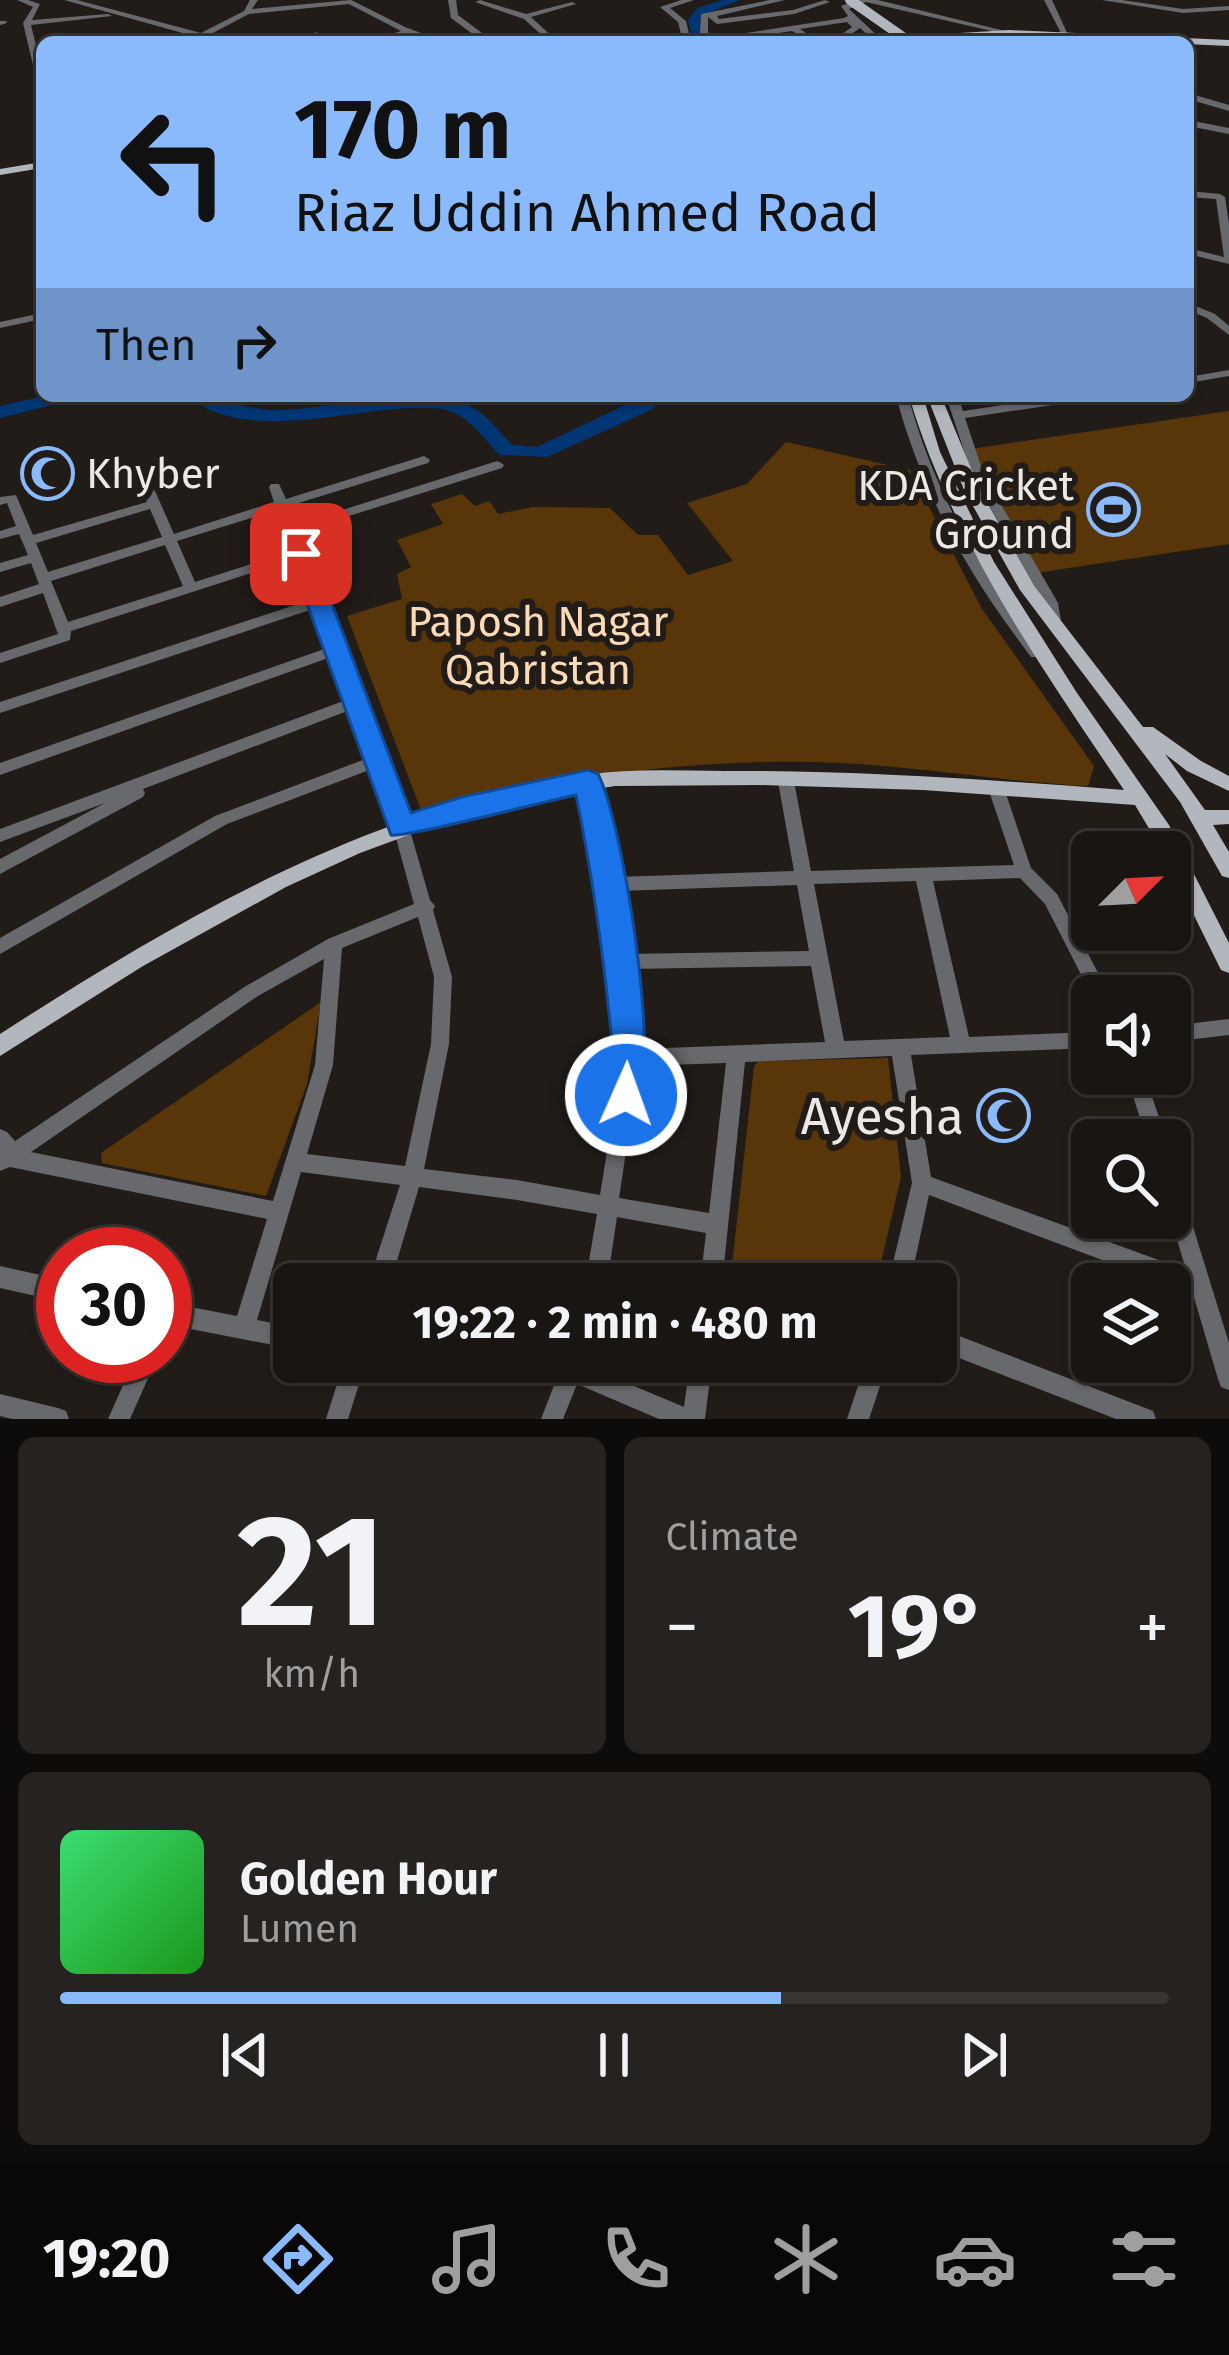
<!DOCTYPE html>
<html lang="en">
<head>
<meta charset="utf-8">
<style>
  body { margin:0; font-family:"Fira Sans",sans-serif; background:#262220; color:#f1f3f6; height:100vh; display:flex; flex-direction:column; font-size:45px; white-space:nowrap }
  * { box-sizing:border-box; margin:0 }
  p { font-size:39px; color:#9f9f9f }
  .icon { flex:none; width:66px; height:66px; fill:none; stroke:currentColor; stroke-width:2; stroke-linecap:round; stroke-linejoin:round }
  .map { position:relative; height:1419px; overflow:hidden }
  .sheet { display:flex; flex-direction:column; gap:18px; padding:18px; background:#0e0c0a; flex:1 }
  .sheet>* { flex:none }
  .top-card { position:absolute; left:36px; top:36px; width:1158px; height:366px; border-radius:18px; box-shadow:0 3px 9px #0004,0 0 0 3px #373432; background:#8abafc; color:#111; overflow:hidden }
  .needle { width:78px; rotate:66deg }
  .fabs { position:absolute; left:1071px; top:831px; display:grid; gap:24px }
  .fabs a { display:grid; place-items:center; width:120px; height:120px; border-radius:18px; background:#191512; box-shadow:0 3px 9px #0004,0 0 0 3px #373432; font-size:60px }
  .speed { position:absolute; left:36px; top:1227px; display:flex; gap:24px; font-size:60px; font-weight:700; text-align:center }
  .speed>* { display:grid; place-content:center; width:156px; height:156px; border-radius:50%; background:#191512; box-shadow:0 3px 9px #0004,0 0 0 3px #373432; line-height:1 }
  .speed .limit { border:18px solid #d22; background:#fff; color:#111 }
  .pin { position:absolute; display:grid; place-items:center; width:102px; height:102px; color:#fff; margin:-51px; border-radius:24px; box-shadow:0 6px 18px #0006 }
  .me { position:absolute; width:132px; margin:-66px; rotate:2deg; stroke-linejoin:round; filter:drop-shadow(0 0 9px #0008) }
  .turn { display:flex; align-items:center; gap:42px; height:252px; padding:0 60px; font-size:54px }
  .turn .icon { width:156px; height:156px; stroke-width:2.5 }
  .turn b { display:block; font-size:84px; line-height:102px }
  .then { display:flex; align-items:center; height:114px; padding:0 60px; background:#0003; gap:24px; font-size:45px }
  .big { font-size:90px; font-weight:700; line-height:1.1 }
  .sheet .tile { flex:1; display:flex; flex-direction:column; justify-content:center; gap:18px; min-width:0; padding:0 42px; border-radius:18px; background:#262220 }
  .sheet .dial { align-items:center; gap:0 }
  .dial b { font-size:156px; line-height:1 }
  .song { display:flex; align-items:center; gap:36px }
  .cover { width:144px; height:144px; border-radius:18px; background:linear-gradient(135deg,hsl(140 70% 55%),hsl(120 70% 35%)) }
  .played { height:12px; border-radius:6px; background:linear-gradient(90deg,#8abafc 65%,#373432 65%) }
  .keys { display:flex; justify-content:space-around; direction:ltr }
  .heat { display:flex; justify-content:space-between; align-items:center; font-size:66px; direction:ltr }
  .sheet .tiles { flex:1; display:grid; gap:18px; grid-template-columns:1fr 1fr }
  .tile:last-child { grid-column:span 2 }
  .trip { position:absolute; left:273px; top:1263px; width:684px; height:120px; border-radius:18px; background:#191512; box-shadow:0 3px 9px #0004,0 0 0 3px #373432; font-weight:700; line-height:120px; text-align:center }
  .tab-bar { display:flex; height:192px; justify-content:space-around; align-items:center; background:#0a0807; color:#9f9f9f }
  .tab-bar .icon { width:84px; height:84px }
  .tab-bar .current { color:#8abafc }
  .tab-bar b { font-size:54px; color:#f1f3f6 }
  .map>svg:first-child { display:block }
  .green { fill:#593609 }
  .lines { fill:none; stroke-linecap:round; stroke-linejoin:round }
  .river { fill:#013674; fill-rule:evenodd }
  .minor { fill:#67696c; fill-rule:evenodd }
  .major { fill:#b2b7bd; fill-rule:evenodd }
  .major-bridge { stroke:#b2b7bd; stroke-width:10 }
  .route { fill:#1a73e8; stroke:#114b97; stroke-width:3 }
  .labels { text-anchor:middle; stroke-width:12; stroke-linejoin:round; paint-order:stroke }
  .poi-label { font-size:42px; fill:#ece9e5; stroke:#211c18; text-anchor:start }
  .park-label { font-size:42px; fill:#fcdab7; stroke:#211c18 }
  .near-poi-label { font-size:51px; fill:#ece9e5; stroke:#211c18; text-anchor:end }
</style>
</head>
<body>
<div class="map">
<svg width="1229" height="1419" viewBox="0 0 1229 1419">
  <rect width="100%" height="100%" fill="#211c18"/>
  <g class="green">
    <path d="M1229,411v133l-200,30 -59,-125z"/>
    <path d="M786,442l124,28 72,139 112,157 -6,20c-83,-4 -165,-19 -248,-23 -143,-7 -280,15 -419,47l-74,-194 55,-17 -5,-25 14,-7 -14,-27 46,-16 -12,-20 31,-10 13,12 14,-5 9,13 35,-7 77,1 28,27h20l30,40 45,-14 -46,-58 60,-19z"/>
    <path d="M321,1002l-14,82 -41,112 -164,-33 -1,-10z"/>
    <path d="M888,1058l13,119 -25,107h-146l24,-218 5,-5z"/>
  </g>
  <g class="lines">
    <g class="river">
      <path d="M722,0h18l-35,14 -5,6 6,22h-12l-6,-22 9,-12z"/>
      <path d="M43,396h32l-2,4 -73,18v-12z"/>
      <path d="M187,396c31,0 59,14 91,14 56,0 144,-32 194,-3 16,9 28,26 40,38l25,2 107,-51h19l-10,13 -106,48 -47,-2c-13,-12 -24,-30 -40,-39 -13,-9 -30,-8 -45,-8 -69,1 -169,36 -228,-12z"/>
    </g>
    <g class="minor">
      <path d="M17,0h11l12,4 -8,16 76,-6 4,2 -81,9 11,44v20l-4,-3 -15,-63 10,-16z"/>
      <path d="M64,0h13l124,33 43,-22 6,-11h8l-6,9 99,-9 54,27 40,15h-12l-24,-8 -29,8v-4l21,-7 -52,-27 -100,10 -40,21 19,7h-13z"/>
      <path d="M448,0h8l2,15 24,18 65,7 -23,-21 -49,-17 5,-2 46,14 46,-12 4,2 -45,13 27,25h-29l-42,-6 -24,6h-14l25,-7 -23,-17z"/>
      <path d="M681,0h13l-24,8 16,13 5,21h-8l-5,-20 -18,-15z"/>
      <path d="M770,0h15l-68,16 2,3 74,-9 32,-10 5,2 -36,12 -77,10 -9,-7v15l6,6 130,-20 4,-2 -7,-10 16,-6h21l135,33 -4,2 -143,-33 -17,7 35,33h-9l-15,-14 -20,14h-9l21,-15 -5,-5 -47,7 20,13h-10l-18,-11 -72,11h-12l-8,-9 1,-19z"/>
      <path d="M1044,0h8l17,37 -7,-2z"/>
      <path d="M1102,0h20l61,9 46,-3v4l-46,3z"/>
      <path d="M0,21h6l1,2 -7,2z"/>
      <path d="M316,32l15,10h-9l-10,-8z"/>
      <path d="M1188,93l41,12v6l-41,-12z"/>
      <path d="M1188,120l41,8v6l-41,-8z"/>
      <path d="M1188,191l32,3 5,3 4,27v40l-41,-10v-6l36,9 -8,-58 -28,-2z"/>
      <path d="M1188,303l27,11 14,12v9l-22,-17 -19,-8z"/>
      <path d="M42,313v6l-42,9v-6z"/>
      <path d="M1229,370v6l-41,7v-6z"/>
      <path d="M896,396h12c27,98 71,174 133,253l2,4 -2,4h-10c-63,-83 -108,-161 -135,-261z"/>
      <path d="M946,396h12l5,15 99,-15h30l-6,4 -121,18 19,57 74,128 3,18 -2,3h-10l-5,-21 -72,-128z"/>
      <path d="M424,456l6,4 -2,3 -139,43 6,19 199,-63 4,-1 6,4 -2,3 -204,64 111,295 21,73 5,6 -2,4 19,67 -3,67 -25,125 93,11 83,15 22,-137 -20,-174 -22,-103 2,-4h12l2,4 21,96 177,-6 -17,-95 2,-4h12l2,4 18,95 203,-6 -26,-77 2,-4h12l2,4 27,80 26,26 53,102h-18l-47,-92 -25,-26 -87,3 36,156 123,-5v16l-181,7 20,122 255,93 -16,-54v-44l7,3 52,168v47l-8,-3 -3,-8 -25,-85 -264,-99 -19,89h-22l24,-101 -20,-127 -147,6 -23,222h-22l6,-51 -89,-16 -10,67h-22l12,-70 -80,-14 -98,-13 -29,97h-22l32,-99 -99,-13 -44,148 37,7v22l-129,-25v-22l72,14 30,-97 -257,-52 -10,4v-42l7,3 8,9 231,-155 82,-47 86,-35 -21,-77 -21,-58 -145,55 -227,130v-16l215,-122 153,-58 -18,-48 -207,79 2,4 -2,4 -143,77v-15l105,-56 -105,39v-13l346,-129 -15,-43 -331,118v-12l327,-115 -14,-39 -313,104v-11l310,-102 -15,-41 -224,72 -1,9 -70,23v-10l58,-19 -15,-41 -43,14v-10l39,-13 -8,-21 -31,9v-9l28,-8 -9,-21 -19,5v-8l16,-5 -9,-23 -7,2v-8l16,-2 17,40 114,-33 -11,-27 6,-4 6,4 26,59 100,-32 -5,-15 2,-3h8l7,15zM150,509l12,28 -114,35 -12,-29zM277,510l15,41 -97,31 -18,-41zM165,545l18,41 -115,36 -17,-41zM916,881l34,156 -106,4 -30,-157zM797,885l12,66 -182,3 -8,-63zM418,917l16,60 -3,67 -26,122 -98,-12 26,-89 9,-117zM324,959l-9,106 -42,136 -242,-49 227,-156zM811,966l14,76 -186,7 -10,-80zM726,1063l-17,150 -90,-15 20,-132z"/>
      <path d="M1229,1019v16l-59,7v-16z"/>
      <path d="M1126,1074h18l23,66h-20z"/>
      <path d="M0,1266l63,14v22l-63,-14z"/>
      <path d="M936,1327l217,84 3,8h-40l-180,-70z"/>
      <path d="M136,1356h22l-28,63h-22z"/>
      <path d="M344,1362h22l-18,57h-22z"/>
      <path d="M563,1362h20l1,3 100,42 6,-45h22l-7,57h-46l-82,-35 -14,35h-22z"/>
      <path d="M866,1362h22l-19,57h-22z"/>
      <path d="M0,1394l58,14 8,3 3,8h-57l-12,-3z"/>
    </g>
    <g class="major">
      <path d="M1009,30l220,10v6l-220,-10 -152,6 5,-3z"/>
      <path d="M42,162v6l-42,7v-6z"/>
      <path d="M909,396h14l17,56 54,110 83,131 92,132 60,118v30l-8,-3 -51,-103v-15h-7l-28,-47 -212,-15 -164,-5 -144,1 -109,18 -73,22 -73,27 -74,34 -143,79 -143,90v-22c181,-117 371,-227 587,-259 45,-7 91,-4 137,-4 133,-1 267,9 400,19 -84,-124 -172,-250 -215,-394z"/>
      <path d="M927,396h14l39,94 55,97 108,140h10l48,34 28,15v15l-42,-20 -22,-17 40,56h24v14l-16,1 16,27v26l-7,-2 -42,-74 -160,-212 -56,-100z"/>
    </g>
    <path class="major-bridge" d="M850,0l60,42"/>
  </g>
  <path class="route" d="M301,546l12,8 98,259 51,-16 126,-27 10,4c25,48 62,285 40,333l-12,4 -12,-4c-9,-20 1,-43 -2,-64 -8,-84 -19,-166 -36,-248 -26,5 -174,44 -185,40l-102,-281z"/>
  <defs>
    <symbol id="mosque-ring" viewBox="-11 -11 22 22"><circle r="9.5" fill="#211c18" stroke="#8abafc" stroke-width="1.5"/><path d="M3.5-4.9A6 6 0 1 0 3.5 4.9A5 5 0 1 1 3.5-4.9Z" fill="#8abafc"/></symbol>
    <symbol id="stadium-ring" viewBox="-11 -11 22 22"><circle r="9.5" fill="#211c18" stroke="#8abafc" stroke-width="1.5"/><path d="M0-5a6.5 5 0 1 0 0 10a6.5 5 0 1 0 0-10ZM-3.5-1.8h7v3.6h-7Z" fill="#8abafc"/></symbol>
  </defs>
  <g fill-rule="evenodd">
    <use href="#mosque-ring" x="18" y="444" width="59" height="59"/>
    <use href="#stadium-ring" x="1084" y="480" width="59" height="59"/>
    <use href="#mosque-ring" x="974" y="1086" width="59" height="59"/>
  </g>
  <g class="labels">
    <g class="poi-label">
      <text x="86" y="488">Khyber</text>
      <text x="1074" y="500" text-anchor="end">KDA Cricket<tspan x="1074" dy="48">Ground</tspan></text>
    </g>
    <g class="park-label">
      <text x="538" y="636">Paposh Nagar<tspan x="538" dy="48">Qabristan</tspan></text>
    </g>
    <g class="near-poi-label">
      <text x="964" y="1134">Ayesha</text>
    </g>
  </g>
</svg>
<div class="fabs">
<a><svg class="needle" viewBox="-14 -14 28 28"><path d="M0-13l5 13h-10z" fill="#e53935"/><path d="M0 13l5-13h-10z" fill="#9f9f9f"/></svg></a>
<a><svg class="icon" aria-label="sound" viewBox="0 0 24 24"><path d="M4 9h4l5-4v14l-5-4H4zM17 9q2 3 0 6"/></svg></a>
<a><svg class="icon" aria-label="search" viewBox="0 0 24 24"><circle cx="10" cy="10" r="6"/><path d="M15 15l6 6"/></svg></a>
<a><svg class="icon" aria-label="layers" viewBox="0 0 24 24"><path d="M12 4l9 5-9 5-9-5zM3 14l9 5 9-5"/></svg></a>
</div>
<div class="speed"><div class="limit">30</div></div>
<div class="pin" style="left:301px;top:554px;background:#d93025"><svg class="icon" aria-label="arrive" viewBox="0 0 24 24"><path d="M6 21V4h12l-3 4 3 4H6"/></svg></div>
<svg class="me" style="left:626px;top:1095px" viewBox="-20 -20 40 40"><circle r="17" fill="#1a73e8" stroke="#fff" stroke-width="3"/><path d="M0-11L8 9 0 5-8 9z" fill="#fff"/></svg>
<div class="trip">19:22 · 2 min · 480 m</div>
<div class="top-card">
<div class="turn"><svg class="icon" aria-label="left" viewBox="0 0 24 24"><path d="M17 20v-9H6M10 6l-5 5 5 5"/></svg><div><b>170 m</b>Riaz Uddin Ahmed Road</div></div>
<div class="then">Then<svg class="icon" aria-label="right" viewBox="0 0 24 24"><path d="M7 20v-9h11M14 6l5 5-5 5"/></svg></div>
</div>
</div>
<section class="sheet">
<div class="tiles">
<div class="tile dial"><b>21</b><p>km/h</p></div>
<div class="tile"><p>Climate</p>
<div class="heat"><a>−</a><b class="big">19°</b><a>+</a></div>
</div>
<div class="tile">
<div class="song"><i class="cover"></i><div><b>Golden Hour</b><p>Lumen</p></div></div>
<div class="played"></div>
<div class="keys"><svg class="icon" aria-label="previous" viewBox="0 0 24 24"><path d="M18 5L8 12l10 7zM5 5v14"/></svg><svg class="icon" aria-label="pause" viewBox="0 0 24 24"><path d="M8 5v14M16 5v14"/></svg><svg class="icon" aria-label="next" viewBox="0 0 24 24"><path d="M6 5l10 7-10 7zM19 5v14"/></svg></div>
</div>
</div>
</section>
<nav class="tab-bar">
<b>19:20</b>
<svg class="icon current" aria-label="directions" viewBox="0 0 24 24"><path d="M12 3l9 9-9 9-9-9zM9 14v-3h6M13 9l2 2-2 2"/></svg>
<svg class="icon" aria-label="music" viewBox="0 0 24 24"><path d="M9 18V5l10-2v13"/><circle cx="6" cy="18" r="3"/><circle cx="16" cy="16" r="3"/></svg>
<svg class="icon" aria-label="phone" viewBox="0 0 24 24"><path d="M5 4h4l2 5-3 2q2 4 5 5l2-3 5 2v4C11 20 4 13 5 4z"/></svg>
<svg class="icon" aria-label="climate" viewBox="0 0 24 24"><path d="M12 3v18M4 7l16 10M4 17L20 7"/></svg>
<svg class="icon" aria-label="car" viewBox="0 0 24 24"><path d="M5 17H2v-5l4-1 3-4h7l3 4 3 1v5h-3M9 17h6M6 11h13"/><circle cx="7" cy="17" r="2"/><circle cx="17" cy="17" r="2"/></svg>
<svg class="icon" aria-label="filters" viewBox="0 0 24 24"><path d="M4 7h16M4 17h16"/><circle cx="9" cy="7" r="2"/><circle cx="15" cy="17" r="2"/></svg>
</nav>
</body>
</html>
